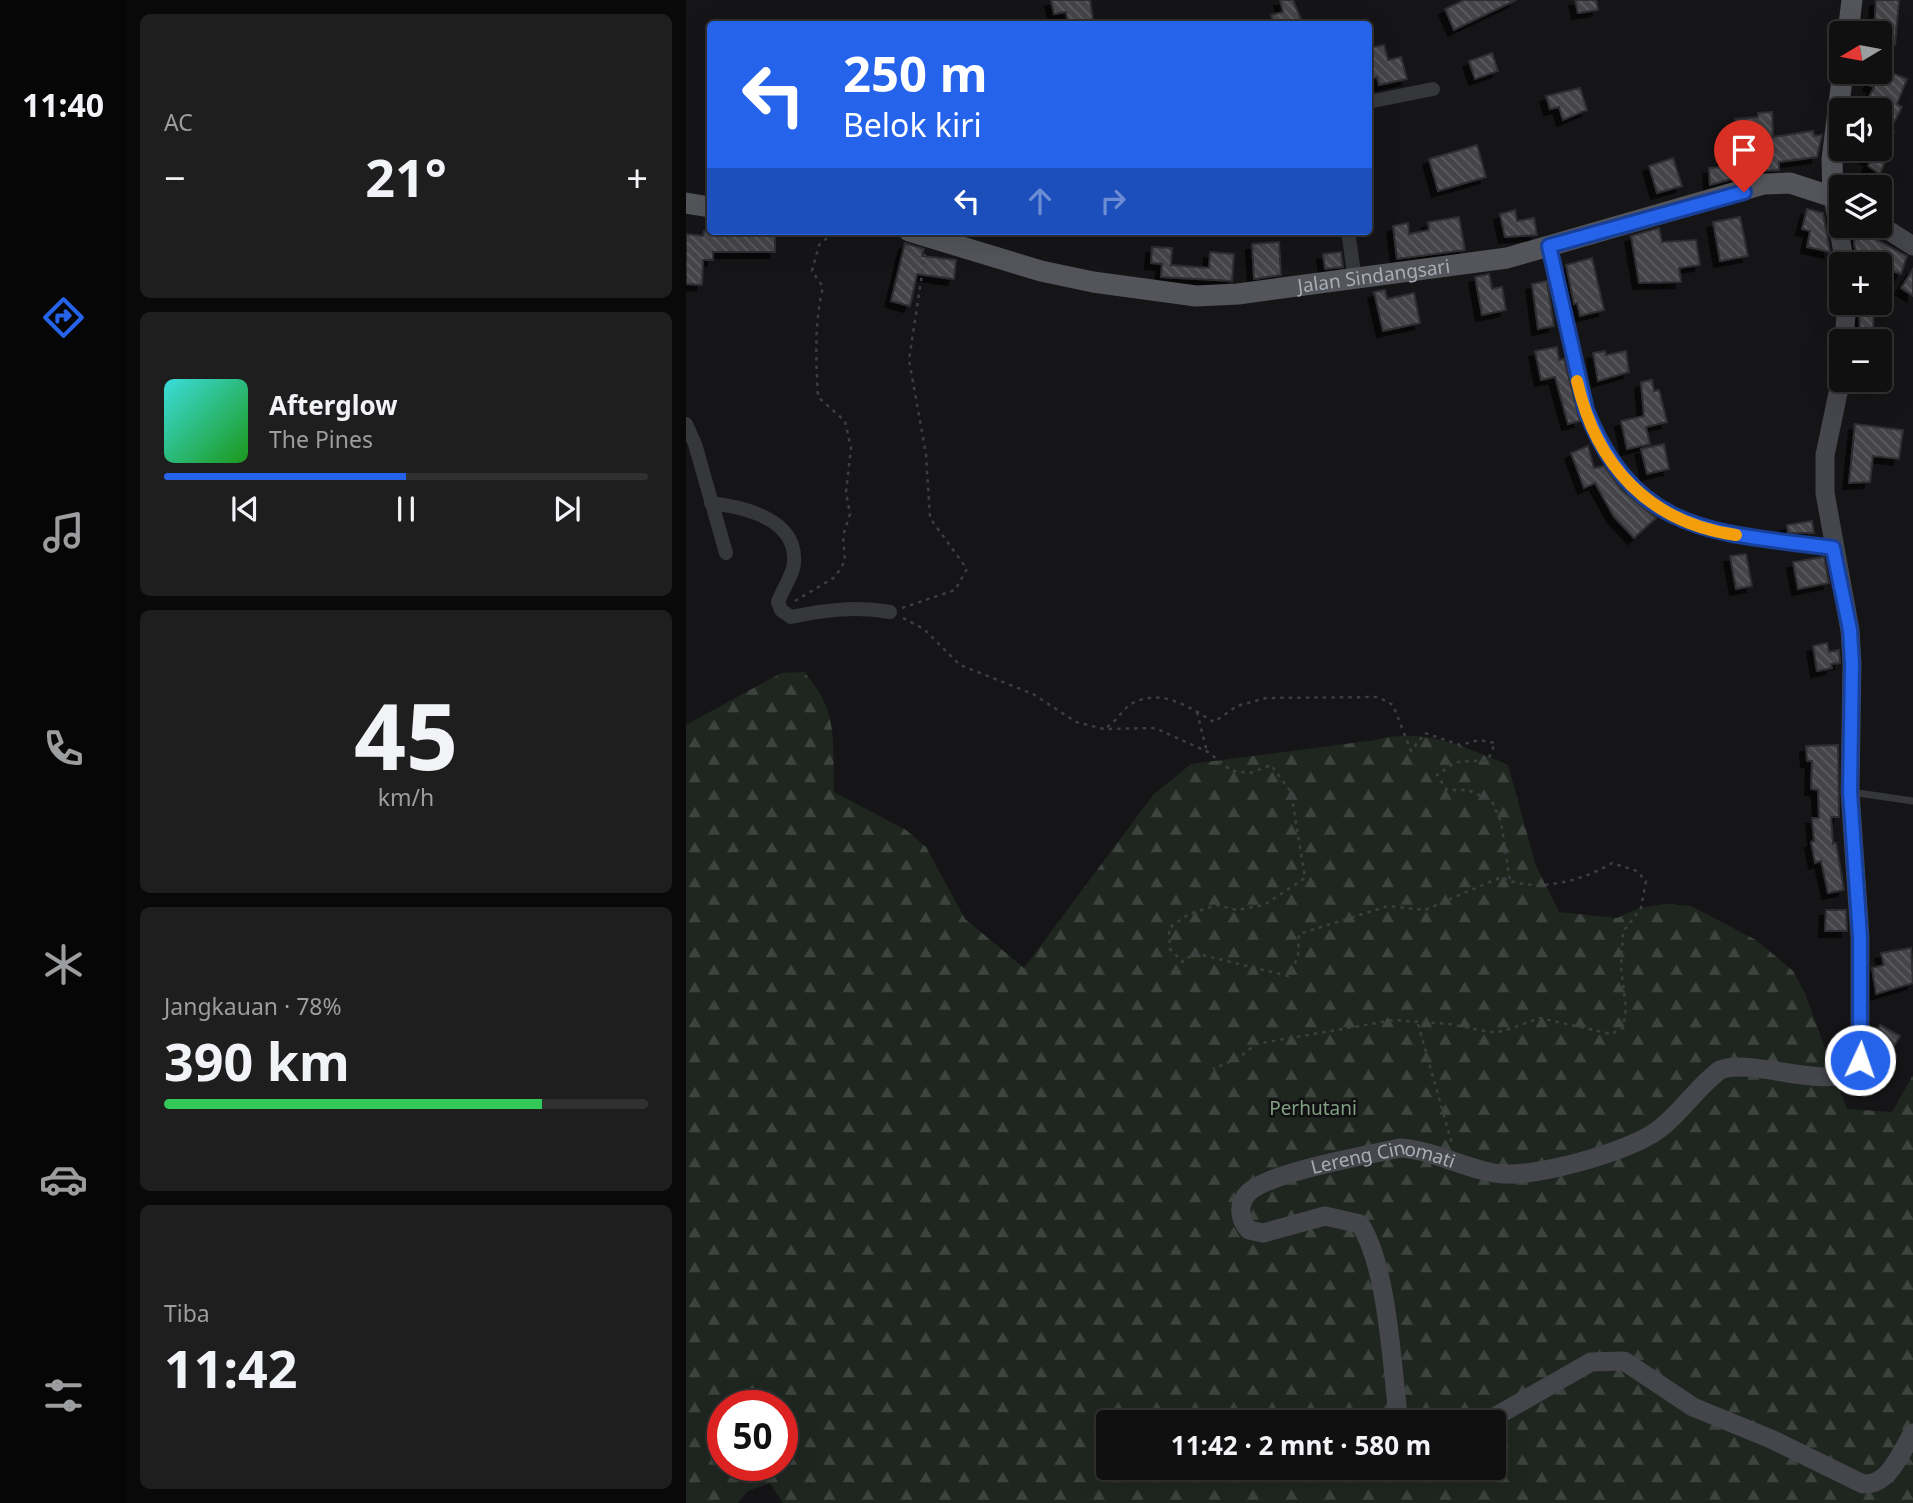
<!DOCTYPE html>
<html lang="id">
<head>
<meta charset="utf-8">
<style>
  body { margin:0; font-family:"Noto Sans",sans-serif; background:#1e1e1f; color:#f1f3f6; height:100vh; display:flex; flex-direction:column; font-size:26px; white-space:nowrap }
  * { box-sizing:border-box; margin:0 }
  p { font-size:23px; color:#9c9d9f }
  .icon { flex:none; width:38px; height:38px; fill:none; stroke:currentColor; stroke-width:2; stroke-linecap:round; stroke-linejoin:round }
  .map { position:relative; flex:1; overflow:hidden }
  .sheet { display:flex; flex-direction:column; gap:14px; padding:14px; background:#090909; width:560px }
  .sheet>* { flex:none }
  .hud { position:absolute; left:21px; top:21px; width:665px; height:214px; border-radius:7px; box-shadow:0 7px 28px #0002,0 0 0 2px #303031; background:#2563eb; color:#fff; overflow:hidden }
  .needle { width:46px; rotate:260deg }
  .controls { position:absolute; left:1143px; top:21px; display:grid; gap:14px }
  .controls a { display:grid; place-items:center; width:63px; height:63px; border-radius:7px; background:#101011; box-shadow:0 7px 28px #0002,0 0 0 2px #303031; font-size:35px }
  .speed { position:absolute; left:21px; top:1390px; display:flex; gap:14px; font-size:35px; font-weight:700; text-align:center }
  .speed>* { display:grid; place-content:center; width:91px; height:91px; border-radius:50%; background:#101011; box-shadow:0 7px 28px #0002,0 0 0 2px #303031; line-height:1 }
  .speed .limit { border:10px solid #d22; background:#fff; color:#111 }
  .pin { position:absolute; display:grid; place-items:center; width:60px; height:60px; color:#fff; margin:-72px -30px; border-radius:50% 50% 50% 0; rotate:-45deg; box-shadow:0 0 7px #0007 }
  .pin .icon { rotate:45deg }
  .me { position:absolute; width:77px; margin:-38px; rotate:3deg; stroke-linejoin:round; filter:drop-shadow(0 0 5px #0008) }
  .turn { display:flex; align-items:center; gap:24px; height:147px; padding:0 21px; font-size:32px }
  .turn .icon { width:91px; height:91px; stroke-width:2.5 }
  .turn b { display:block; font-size:49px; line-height:60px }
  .lanes { display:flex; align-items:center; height:66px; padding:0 21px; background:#0003; justify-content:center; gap:35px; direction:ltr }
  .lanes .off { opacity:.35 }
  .big { font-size:52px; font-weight:700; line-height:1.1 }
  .sheet .tile { flex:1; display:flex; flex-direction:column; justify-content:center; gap:10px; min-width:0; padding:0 24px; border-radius:10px; background:#1e1e1f }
  .sheet .dial { align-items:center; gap:0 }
  .dial b { font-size:91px; line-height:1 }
  .song { display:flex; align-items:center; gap:21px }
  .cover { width:84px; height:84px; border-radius:10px; background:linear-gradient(135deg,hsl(180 70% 55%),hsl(120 70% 35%)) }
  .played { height:7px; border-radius:4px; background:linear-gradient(90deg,#2563eb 50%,#303031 50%) }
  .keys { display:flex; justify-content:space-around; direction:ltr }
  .heat { display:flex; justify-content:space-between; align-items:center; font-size:38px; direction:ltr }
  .charge { height:10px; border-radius:5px; background:linear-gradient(90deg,#34c759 78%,#303031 0) }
  .trip { position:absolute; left:410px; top:1410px; width:410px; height:70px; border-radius:7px; background:#101011; box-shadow:0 7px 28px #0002,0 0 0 2px #303031; font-weight:700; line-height:70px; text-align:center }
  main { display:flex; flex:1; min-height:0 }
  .tab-bar { display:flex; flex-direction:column; width:126px; justify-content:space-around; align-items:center; background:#060607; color:#9c9d9f }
  .tab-bar .icon { width:49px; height:49px }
  .tab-bar .on { color:#2563eb }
  .tab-bar b { font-size:32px; color:#f1f3f6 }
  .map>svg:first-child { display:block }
  .forest { fill:url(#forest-firs); fill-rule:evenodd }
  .building { fill:url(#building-back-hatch); stroke:#2f2f32; stroke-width:2; filter:url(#shadow) }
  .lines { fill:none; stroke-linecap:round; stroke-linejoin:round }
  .path { stroke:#3c3e42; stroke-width:2.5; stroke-dasharray:3.5 5; stroke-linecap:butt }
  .service { stroke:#36373b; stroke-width:7 }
  .minor { stroke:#36373b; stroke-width:14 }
  .secondary { stroke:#45464b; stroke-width:19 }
  .primary { stroke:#53555a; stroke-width:21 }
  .route-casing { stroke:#184099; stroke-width:18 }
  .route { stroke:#2563eb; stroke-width:12 }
  .slow { stroke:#f59e0b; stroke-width:12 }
  .labels { text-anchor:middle; stroke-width:5; stroke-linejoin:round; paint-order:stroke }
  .street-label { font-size:19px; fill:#a8adb5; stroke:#101012 }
  .park-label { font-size:19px; fill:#819f81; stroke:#101012 }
</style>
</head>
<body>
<main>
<nav class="tab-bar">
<b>11:40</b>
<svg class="icon on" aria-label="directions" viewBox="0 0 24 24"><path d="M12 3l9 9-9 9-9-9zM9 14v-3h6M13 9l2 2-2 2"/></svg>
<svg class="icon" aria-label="music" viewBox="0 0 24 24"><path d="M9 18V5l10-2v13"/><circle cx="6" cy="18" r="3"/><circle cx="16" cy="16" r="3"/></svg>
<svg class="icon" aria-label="phone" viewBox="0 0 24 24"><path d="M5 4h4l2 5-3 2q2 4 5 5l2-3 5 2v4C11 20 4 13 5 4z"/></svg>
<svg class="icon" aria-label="climate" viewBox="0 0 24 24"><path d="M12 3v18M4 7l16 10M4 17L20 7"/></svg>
<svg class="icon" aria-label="car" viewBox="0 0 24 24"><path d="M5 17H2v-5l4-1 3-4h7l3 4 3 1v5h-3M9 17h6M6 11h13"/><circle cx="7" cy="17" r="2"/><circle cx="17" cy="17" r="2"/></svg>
<svg class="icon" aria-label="filters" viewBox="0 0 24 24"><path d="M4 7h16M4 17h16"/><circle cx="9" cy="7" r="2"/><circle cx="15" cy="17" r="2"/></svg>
</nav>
<section class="sheet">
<div class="tile"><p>AC</p>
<div class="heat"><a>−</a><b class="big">21°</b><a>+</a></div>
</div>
<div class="tile">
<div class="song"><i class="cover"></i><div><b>Afterglow</b><p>The Pines</p></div></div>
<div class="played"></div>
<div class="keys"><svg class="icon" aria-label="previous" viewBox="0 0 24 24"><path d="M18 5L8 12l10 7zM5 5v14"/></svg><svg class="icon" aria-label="pause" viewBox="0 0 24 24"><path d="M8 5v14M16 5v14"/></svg><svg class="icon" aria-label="next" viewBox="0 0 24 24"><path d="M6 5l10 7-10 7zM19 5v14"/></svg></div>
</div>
<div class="tile dial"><b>45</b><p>km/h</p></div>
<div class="tile"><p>Jangkauan · 78%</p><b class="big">390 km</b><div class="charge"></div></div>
<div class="tile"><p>Tiba</p><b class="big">11:42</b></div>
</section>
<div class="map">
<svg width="1227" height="1503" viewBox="0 0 1227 1503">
  <defs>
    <pattern id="forest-firs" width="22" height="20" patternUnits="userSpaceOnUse" patternTransform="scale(1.75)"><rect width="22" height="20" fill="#1f2620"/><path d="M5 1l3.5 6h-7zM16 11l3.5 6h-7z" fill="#3d433e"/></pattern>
    <pattern id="building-back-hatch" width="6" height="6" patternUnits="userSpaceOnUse" patternTransform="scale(1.75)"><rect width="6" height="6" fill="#444549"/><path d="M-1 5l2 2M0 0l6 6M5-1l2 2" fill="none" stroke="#5c5d61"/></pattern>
    <filter id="shadow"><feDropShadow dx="-6" dy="6" stdDeviation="0" flood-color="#0009"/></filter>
  </defs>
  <rect width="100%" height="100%" fill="#151517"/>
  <path class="forest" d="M118,672c36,40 28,70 30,120l72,38 20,17 39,72 59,49 129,-173 38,-31 185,-24c47,-13 89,7 132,25l28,101 23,46 58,6 22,-10 26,-4 26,2 65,34 37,31 12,22 42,116 45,3 21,-37v428h-1130l-13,-20 -22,8 -10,12h-52v-778l95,-52zM37,1405h59v60h-59zM422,1423h385v45h-385z"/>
  <g class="building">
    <path d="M365,0h39l3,20 -25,4 -2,-12 -12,2z"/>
    <path d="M594,0h13l10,24h-29l-3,-9 12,-3z"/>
    <path d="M778,0h52l-62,30 -9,-21z"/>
    <path d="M889,0h21l2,10 -20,3z"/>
    <path d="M1190,0h23l-4,45 -15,-1v-11h-6z"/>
    <path d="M698,45l4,15 13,-3 6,22 -28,6 -2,-8 -9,3v-32z"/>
    <path d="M806,53l6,18 -23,8 -6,-18z"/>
    <path d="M1194,62l11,4 -2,6 18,7 -10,25 5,3 -12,23 4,2 -6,13 3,2 -11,27 -12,-8 3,-6 -23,-11h32v-30l4,-9h-22l12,-23 -5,-2 5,-13h6z"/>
    <path d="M894,88l7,22 -24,10 -4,-13 -9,2 -4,-13z"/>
    <path d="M1086,112l1,25 40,-6 1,5 8,-1 -5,22 -38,5v8l-18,1 -51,14 -1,-17 15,-1 -1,-9 15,-1 -3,-38 23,-2v-4z"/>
    <path d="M791,145l9,32 -48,14 -9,-32z"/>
    <path d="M987,158l9,28 -25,7 -8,-27z"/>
    <path d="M1121,209l16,4 7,39 -23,-5 3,-16 -8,-2z"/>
    <path d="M829,210l2,11 17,-3 3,17 -32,2 -5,-23z"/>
    <path d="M773,217l6,33 -68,9 -4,-33 15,-3 1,11 20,-4 -1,-8z"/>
    <path d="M1054,217l8,39 -28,5 -7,-39z"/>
    <path d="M973,228l3,14 34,-2 4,25 -21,3 2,14 -42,1 -8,-47z"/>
    <path d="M18,231l71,4v17h-62v8h-10l-1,25 -16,-1v-50l17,2z"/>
    <path d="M1171,235l18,4 32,17 -6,18 -21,-7v-3h-11l1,-4 -14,-4 -2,-14z"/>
    <path d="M593,242l2,33 -27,4 -2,-35z"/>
    <path d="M219,243l19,6 -2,7 34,4 -2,19 -37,-5 -7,32 -19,-5z"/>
    <path d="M466,247l20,1 -1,17 38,3 1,-16 24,2 -2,27 -71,-4 1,-13 -11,-1z"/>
    <path d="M655,252l2,15 -18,2 -2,-15z"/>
    <path d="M906,258l12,52 -24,6 -3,-13 -3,1 -8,-39z"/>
    <path d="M1227,269v27l-12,-8z"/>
    <path d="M803,274l3,15 10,-2 4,23 -24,5 -7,-38z"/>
    <path d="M861,281l7,45 -16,3 -6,-45z"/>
    <path d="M699,290l2,9 27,-6 6,30 -37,8 -9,-39z"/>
    <path d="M1173,303h15l-1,33 -13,1z"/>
    <path d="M871,347l2,13 5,-1 16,62 -12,3 -13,-47 -14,3 -6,-29z"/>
    <path d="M919,351l1,4 20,-4 3,21 -31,9 -5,-28z"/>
    <path d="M966,380l2,11 5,-1 8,32 -21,5 4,17 -23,5 -6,-28 23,-5 -3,-34z"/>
    <path d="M1169,424l48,6 -4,29 -26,-3 -3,26 -21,1z"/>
    <path d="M978,444l5,25 -22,5 -6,-25z"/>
    <path d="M902,446l6,22 10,-2 18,24 34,28 -22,20 -20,-21 -19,-34 -11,5 -13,-35z"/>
    <path d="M1126,521l2,12h-26l-1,-8z"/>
    <path d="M1060,554l6,32 -16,3 -6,-33z"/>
    <path d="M1138,557l5,26 -31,6 -5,-27z"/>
    <path d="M1141,643l2,9 10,-2 1,13 -9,1 1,4 -15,3 -4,-25z"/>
    <path d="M1152,745l1,72h-8l2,27 3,-1 8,47 -16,3 -7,-32 -6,2 -4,-21 3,-1 -2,-23h7l-1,-28 -7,-1 1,-28h-5l-1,-15z"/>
    <path d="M1140,910h20l1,21h-22z"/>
    <path d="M1225,948l2,35 -37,11 -4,-26 12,-3 -3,-12z"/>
    <path d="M1194,1025l20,11 -11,20 -17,-9v-10z"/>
  </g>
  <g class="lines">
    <g class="path">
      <path d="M109,601l40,-24 10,-16 -2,-25 7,-22 -4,-22 5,-44 -6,-27 -27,-24c-2,-38 -4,-72 5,-110l-11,-16 7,-26 16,-14"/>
      <path d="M216,608l53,-18 12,-21 -37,-51 -4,-64 -17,-94 16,-106"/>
      <path d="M217,618l21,11 36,36 73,29 43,28 28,7 51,-1 53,24 24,19 18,2 21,-8 20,27 14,86 -41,27 -27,5 -20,-5 -28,9 -20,14 1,21 13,13 11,-9 94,23 10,-19 1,-23 89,-28 37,4 76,-33c33,17 82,4 111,-14l25,8 9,10 -5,27 -18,24 -2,35 5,41 -3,20 -12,6 -71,-16 -36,13 -14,1 -41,-8 -55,-4 -138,24 -16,13 -27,12"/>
      <path d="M511,712l10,40"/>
      <path d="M421,727c10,-6 15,-17 24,-23 30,-17 58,3 83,18l23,-16 29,-8 112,-1 15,8 18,46 14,-18 35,12 19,-5 16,3 -7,17 -32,2 -19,13 10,15h21l24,11 9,21 9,59"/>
      <path d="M732,1024l34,120"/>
    </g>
    <path class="service" d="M1165,792l62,9"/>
    <g class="minor">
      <path d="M682,102l65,-13"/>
      <path d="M662,231l7,49"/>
      <path d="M863,246l36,164c51,127 130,122 248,138"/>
      <path d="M0,424l9,20 31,109"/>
      <path d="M25,503c33,4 86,16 83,59 0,12 -12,28 -16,40l3,8 10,7c34,-7 65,-11 99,-5"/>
    </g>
    <g class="secondary">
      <path d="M1147,197l12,67"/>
      <path d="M1194,225l33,21"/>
      <path d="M1158,341l3,-38"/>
      <path id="s1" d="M713,1423c-7,-54 -11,-156 -39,-199l-35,-8 -62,17 -14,-3c-10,-11 -12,-26 0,-38 22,-20 119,-37 151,-44 33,2 61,19 94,25 35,7 135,-21 164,-43 23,-17 39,-43 62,-60 39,-14 118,29 140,-10v-123l-10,-145 2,-128 -2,-34 -25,-137v-38l16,-76"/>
      <path d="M798,1423l107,-61 33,-1 69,46 78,32 92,45c27,1 37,-31 50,-51"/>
    </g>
    <g class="primary">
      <path d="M1162,33l4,-33"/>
      <path d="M0,203l24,4"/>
      <path id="s2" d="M223,231l132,40 52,11 103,14 42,-2 269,-36 257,-74 26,-1 43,14 -1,-38 11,-87"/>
    </g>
  </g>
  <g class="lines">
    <defs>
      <path id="route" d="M1058,192l-195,54 37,164c50,126 130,122 247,138l17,82 2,34 -2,128 10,145v123"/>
    </defs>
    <use href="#route" class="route-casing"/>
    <use href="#route" class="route"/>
    <path class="slow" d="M891,381c19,85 73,142 159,154"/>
  </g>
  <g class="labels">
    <g class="street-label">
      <text dy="7" stroke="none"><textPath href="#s2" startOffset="474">Jalan Sindangsari</textPath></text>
      <text dy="7" stroke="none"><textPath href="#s1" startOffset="502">Lereng Cinomati</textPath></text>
    </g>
    <g class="park-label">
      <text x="627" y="1115">Perhutani</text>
    </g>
  </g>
</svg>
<div class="controls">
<a><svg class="needle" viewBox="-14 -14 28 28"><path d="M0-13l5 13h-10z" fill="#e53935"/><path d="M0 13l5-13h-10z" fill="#9c9d9f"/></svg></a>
<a><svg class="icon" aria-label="sound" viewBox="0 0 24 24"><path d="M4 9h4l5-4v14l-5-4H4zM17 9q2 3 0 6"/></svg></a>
<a><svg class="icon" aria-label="layers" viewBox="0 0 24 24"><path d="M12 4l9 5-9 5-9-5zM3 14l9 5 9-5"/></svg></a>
<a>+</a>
<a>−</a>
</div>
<div class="speed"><div class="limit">50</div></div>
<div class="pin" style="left:1058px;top:192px;background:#d93025"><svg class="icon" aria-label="arrive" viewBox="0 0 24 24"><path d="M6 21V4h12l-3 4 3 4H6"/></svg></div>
<svg class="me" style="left:1174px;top:1060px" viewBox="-20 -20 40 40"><circle r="17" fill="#2563eb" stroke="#fff" stroke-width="3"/><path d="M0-11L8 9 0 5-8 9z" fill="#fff"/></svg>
<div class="trip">11:42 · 2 mnt · 580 m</div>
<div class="hud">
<div class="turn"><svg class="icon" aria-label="left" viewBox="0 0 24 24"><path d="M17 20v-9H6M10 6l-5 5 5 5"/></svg><div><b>250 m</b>Belok kiri</div></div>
<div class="lanes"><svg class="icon" aria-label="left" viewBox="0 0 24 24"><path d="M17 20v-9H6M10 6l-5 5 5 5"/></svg><svg class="icon off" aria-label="ahead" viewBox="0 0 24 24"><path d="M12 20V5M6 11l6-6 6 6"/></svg><svg class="icon off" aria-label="right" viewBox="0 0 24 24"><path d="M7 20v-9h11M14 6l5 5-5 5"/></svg></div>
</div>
</div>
</main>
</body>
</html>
